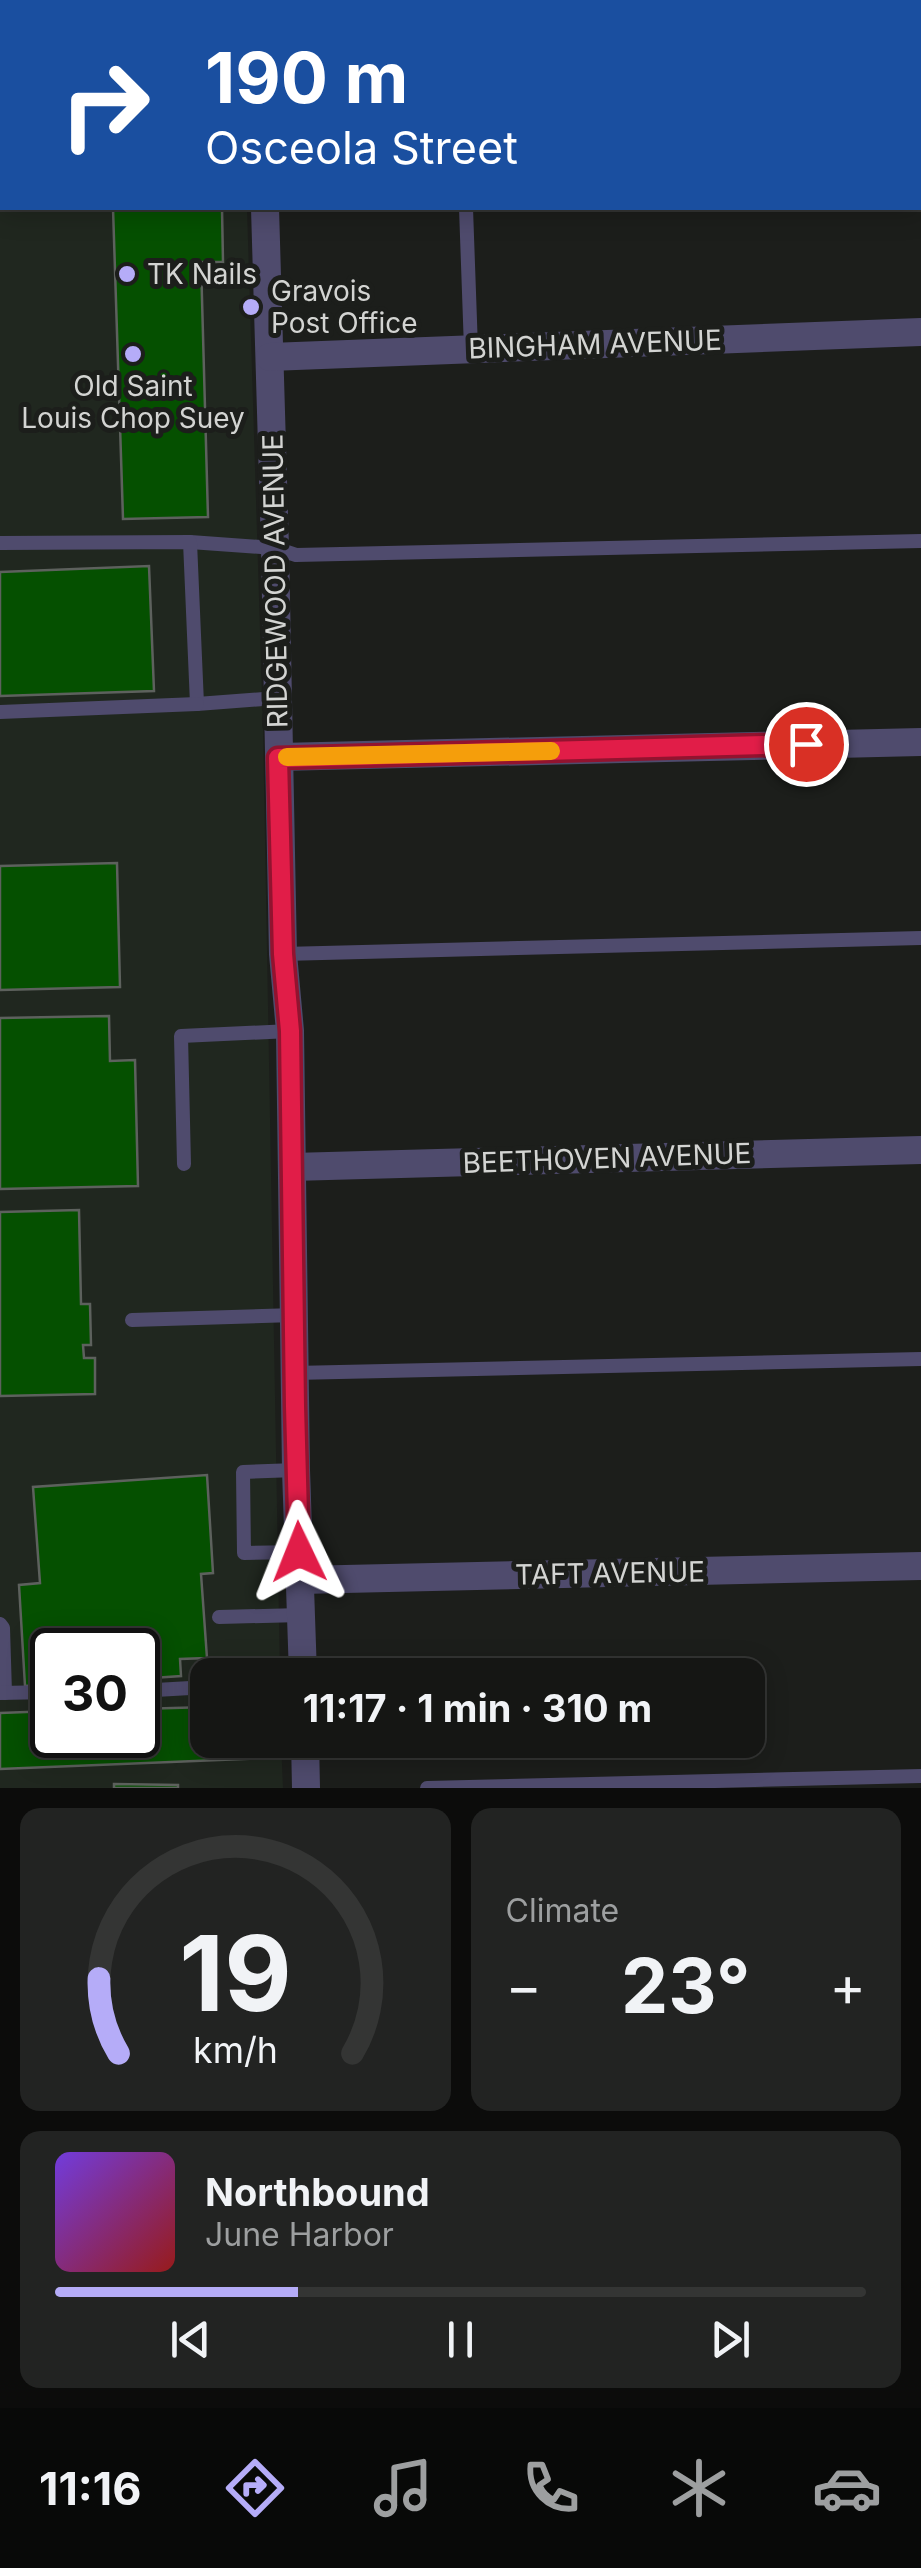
<!DOCTYPE html>
<html lang="en">
<head>
<meta charset="utf-8">
<style>
  body { margin:0; font-family:Inter,sans-serif; background:#222322; color:#f1f3f6; height:100vh; display:flex; flex-direction:column; font-size:38px; white-space:nowrap }
  * { box-sizing:border-box; margin:0 }
  p { font-size:32px; color:#9d9fa0 }
  .icon { flex:none; width:55px; height:55px; fill:none; stroke:currentColor; stroke-width:2; stroke-linecap:round; stroke-linejoin:round }
  .map { position:relative; height:1788px; overflow:hidden }
  .drawer { display:flex; flex-direction:column; gap:20px; padding:20px; background:#0c0c0b; flex:1 }
  .drawer>* { flex:none }
  .top-card { position:absolute; left:0px; top:0px; width:922px; height:210px; box-shadow:0 5px 25px #0003,0 0 0 2px #343534; background:#1a4fa0; color:#fff; overflow:hidden }
  .speed { position:absolute; left:30px; top:1628px; display:flex; gap:20px; font-size:50px; font-weight:700; text-align:center }
  .speed>* { display:grid; place-content:center; width:130px; height:130px; border-radius:50%; background:#151614; box-shadow:0 5px 25px #0003,0 0 0 2px #343534; line-height:1 }
  .speed .limit { border:5px solid #111; border-radius:15px; background:#fff; color:#111 }
  .pin { position:absolute; display:grid; place-items:center; width:85px; height:85px; color:#fff; margin:-42px; border:5px solid #fff; border-radius:50%; box-shadow:0 2px 10px #0007 }
  .me { position:absolute; width:110px; margin:-55px; rotate:358deg; stroke-linejoin:round; filter:drop-shadow(0 0 8px #0008) }
  .turn { display:flex; align-items:center; gap:35px; height:210px; padding:0 40px; font-size:45px }
  .turn .icon { width:130px; height:130px; stroke-width:2.5 }
  .turn b { display:block; font-size:70px; line-height:85px }
  .big { font-size:75px; font-weight:700; line-height:1.1 }
  .drawer .widget { flex:1; display:flex; flex-direction:column; justify-content:center; gap:15px; min-width:0; padding:0 35px; border-radius:20px; background:#222322 }
  .drawer .dial { align-items:center; gap:0 }
  .dial svg { height:260px; overflow:visible; fill:none; stroke:#343534; stroke-width:7; stroke-linecap:round; text-anchor:middle }
  .dial text { fill:#f1f3f6; stroke:none }
  .song { display:flex; align-items:center; gap:30px }
  .cover { width:120px; height:120px; border-radius:15px; background:linear-gradient(135deg,hsl(260 70% 55%),hsl(0 70% 35%)) }
  .played { height:10px; border-radius:5px; background:linear-gradient(90deg,#b5acf8 30%,#343534 30%) }
  .keys { display:flex; justify-content:space-around; direction:ltr }
  .heat { display:flex; justify-content:space-between; align-items:center; font-size:55px; direction:ltr }
  .drawer .tiles { flex:1; display:grid; gap:20px; grid-template-columns:1fr 1fr }
  .widget:last-child { grid-column:span 2 }
  .trip { position:absolute; left:190px; top:1658px; width:575px; height:100px; border-radius:20px; background:#151614; box-shadow:0 5px 25px #0003,0 0 0 2px #343534; font-weight:700; line-height:100px; text-align:center }
  .tabs { display:flex; height:160px; justify-content:space-around; align-items:center; background:#080908; color:#9d9fa0 }
  .tabs .icon { width:70px; height:70px }
  .tabs .on { color:#b5acf8 }
  .tabs b { font-size:45px; color:#f1f3f6 }
  .map>svg:first-child { display:block }
  .built { fill:#20271f; fill-rule:evenodd }
  .building { fill:#055000; stroke:#5d615d; stroke-width:2.5 }
  .lines { fill:none; stroke-linecap:round; stroke-linejoin:round }
  .service { stroke:#4f4b6d; stroke-width:14 }
  .minor { stroke:#4f4b6d; stroke-width:28 }
  .primary { stroke:#8076be; stroke-width:28 }
  .route-casing { stroke:#92132f; stroke-width:25 }
  .route { stroke:#e11d48; stroke-width:18 }
  .slow { stroke:#f59e0b; stroke-width:18 }
  .poi-dot { fill:#b5acf8; stroke:#1c1e1b; stroke-width:4 }
  .labels { text-anchor:middle; stroke-width:10; stroke-linejoin:round; paint-order:stroke }
  .poi-label { font-size:28px; fill:#d3d4d2; stroke:#1c1e1b; text-anchor:start }
  .street-label { font-size:28px; fill:#d3d4d2; stroke:#1c1e1b }
</style>
</head>
<body>
<div class="map">
<svg width="921" height="1788" viewBox="0 0 921 1788">
  <rect width="100%" height="100%" fill="#1c1e1b"/>
  <g class="built">
    <path d="M0,0h172l-18,2h-152v23h-2z"/>
    <path d="M0,101h2v107h245l16,520 17,947h-72v65h73l2,48h-283zM52,1650h86v85h-86z"/>
  </g>
  <g class="building">
    <path d="M113,208h109l1,54h-22l7,255 -85,2z"/>
    <path d="M149,566l5,125 -154,5v-124z"/>
    <path d="M117,863l3,124 -120,3v-124z"/>
    <path d="M109,1016l1,45 25,-1 3,126 -138,3v-171z"/>
    <path d="M79,1210l2,94h9l1,41h-8l1,13h11v36l-95,2v-184z"/>
    <path d="M207,1475l6,98 -12,1 6,84 -27,1 1,17 -43,3v-29h-86v34l-27,2 -6,-101 21,-2 -7,-96z"/>
    <path d="M208,1707v33h61l1,18 -270,11v-56l52,-2v24h86v-26z"/>
    <path d="M114,1784l64,1v3h-64z"/>
  </g>
  <g class="lines">
    <g class="service">
      <path d="M459,0v2"/>
      <path d="M920,136h1"/>
      <path d="M466,208l5,141"/>
      <path d="M190,542l85,6 21,7 625,-14"/>
      <path d="M0,543l190,-1 7,162 80,-6"/>
      <path d="M0,712l197,-8"/>
      <path d="M283,954l638,-16"/>
      <path d="M184,1164l-3,-128 109,-5"/>
      <path d="M132,1320l163,-5"/>
      <path d="M294,1373l627,-14"/>
      <path d="M296,1470l-53,2 1,81 55,-1"/>
      <path d="M219,1617l82,-2"/>
      <path d="M0,1624l3,4 2,65"/>
      <path d="M138,1691l70,-4"/>
      <path d="M0,1693l52,-1"/>
      <path d="M427,1788l494,-12"/>
    </g>
    <g class="minor">
      <path d="M244,0l1,2"/>
      <path d="M265,208l10,340 8,406 7,77 6,439 7,205"/>
      <path d="M270,357l651,-25"/>
      <path d="M279,757l642,-15"/>
      <path d="M292,1167l629,-17"/>
      <path d="M300,1580l621,-14"/>
      <path d="M305,1740l1,48"/>
    </g>
    <g class="primary">
      <path d="M400,2l16,-2"/>
      <path d="M0,64l2,-1"/>
    </g>
  </g>
  <g class="lines">
    <defs>
      <path id="route" d="M299,1552l-4,-146 -5,-375 -7,-77 -5,-196 528,-14"/>
    </defs>
    <use href="#route" class="route-casing"/>
    <use href="#route" class="route"/>
    <path class="slow" d="M287,757l264,-6"/>
  </g>
  <g class="poi-dot">
    <circle cx="127" cy="274" r="10"/>
    <circle cx="251" cy="307" r="10"/>
    <circle cx="133" cy="354" r="10"/>
  </g>
  <g class="labels">
    <g class="poi-label">
      <text x="147" y="284">TK Nails</text>
      <text x="271" y="301">Gravois<tspan x="271" dy="32">Post Office</tspan></text>
      <text x="133" y="396" text-anchor="middle">Old Saint<tspan x="133" dy="32">Louis Chop Suey</tspan></text>
    </g>
    <g class="street-label">
      <text transform="translate(595 344) rotate(-2)" y="10">BINGHAM AVENUE</text>
      <text transform="translate(275 581) rotate(-91)" y="10">RIDGEWOOD AVENUE</text>
      <text transform="translate(607 1158) rotate(-2)" y="10">BEETHOVEN AVENUE</text>
      <text transform="translate(610 1573) rotate(-1)" y="10">TAFT AVENUE</text>
    </g>
  </g>
</svg>
<div class="speed"><div class="limit">30</div></div>
<div class="pin" style="left:806px;top:744px;background:#d93025"><svg class="icon" aria-label="arrive" viewBox="0 0 24 24"><path d="M6 21V4h12l-3 4 3 4H6"/></svg></div>
<svg class="me" style="left:299px;top:1552px" viewBox="-20 -20 40 40"><path d="M0-17L14 15 0 8-14 15z" fill="#e11d48" stroke="#fff" stroke-width="4"/></svg>
<div class="trip">11:17 · 1 min · 310 m</div>
<div class="top-card">
<div class="turn"><svg class="icon" aria-label="right" viewBox="0 0 24 24"><path d="M7 20v-9h11M14 6l5 5-5 5"/></svg><div><b>190 m</b>Osceola Street</div></div>
</div>
</div>
<section class="drawer">
<div class="tiles">
<div class="widget dial"><svg viewBox="0 0 100 80">
<path d="M14 69A42 42 0 1 1 86 69"/>
<path d="M14 69A42 42 0 0 1 8 46" stroke="#b5acf8"/>
<text x="50" y="56" font-size="32" font-weight="700">19</text>
<text x="50" y="72" font-size="11">km/h</text>
</svg></div>
<div class="widget"><p>Climate</p>
<div class="heat"><a>−</a><b class="big">23°</b><a>+</a></div>
</div>
<div class="widget">
<div class="song"><i class="cover"></i><div><b>Northbound</b><p>June Harbor</p></div></div>
<div class="played"></div>
<div class="keys"><svg class="icon" aria-label="previous" viewBox="0 0 24 24"><path d="M18 5L8 12l10 7zM5 5v14"/></svg><svg class="icon" aria-label="pause" viewBox="0 0 24 24"><path d="M8 5v14M16 5v14"/></svg><svg class="icon" aria-label="next" viewBox="0 0 24 24"><path d="M6 5l10 7-10 7zM19 5v14"/></svg></div>
</div>
</div>
</section>
<nav class="tabs">
<b>11:16</b>
<svg class="icon on" aria-label="directions" viewBox="0 0 24 24"><path d="M12 3l9 9-9 9-9-9zM9 14v-3h6M13 9l2 2-2 2"/></svg>
<svg class="icon" aria-label="music" viewBox="0 0 24 24"><path d="M9 18V5l10-2v13"/><circle cx="6" cy="18" r="3"/><circle cx="16" cy="16" r="3"/></svg>
<svg class="icon" aria-label="phone" viewBox="0 0 24 24"><path d="M5 4h4l2 5-3 2q2 4 5 5l2-3 5 2v4C11 20 4 13 5 4z"/></svg>
<svg class="icon" aria-label="climate" viewBox="0 0 24 24"><path d="M12 3v18M4 7l16 10M4 17L20 7"/></svg>
<svg class="icon" aria-label="car" viewBox="0 0 24 24"><path d="M5 17H2v-5l4-1 3-4h7l3 4 3 1v5h-3M9 17h6M6 11h13"/><circle cx="7" cy="17" r="2"/><circle cx="17" cy="17" r="2"/></svg>
</nav>
</body>
</html>
